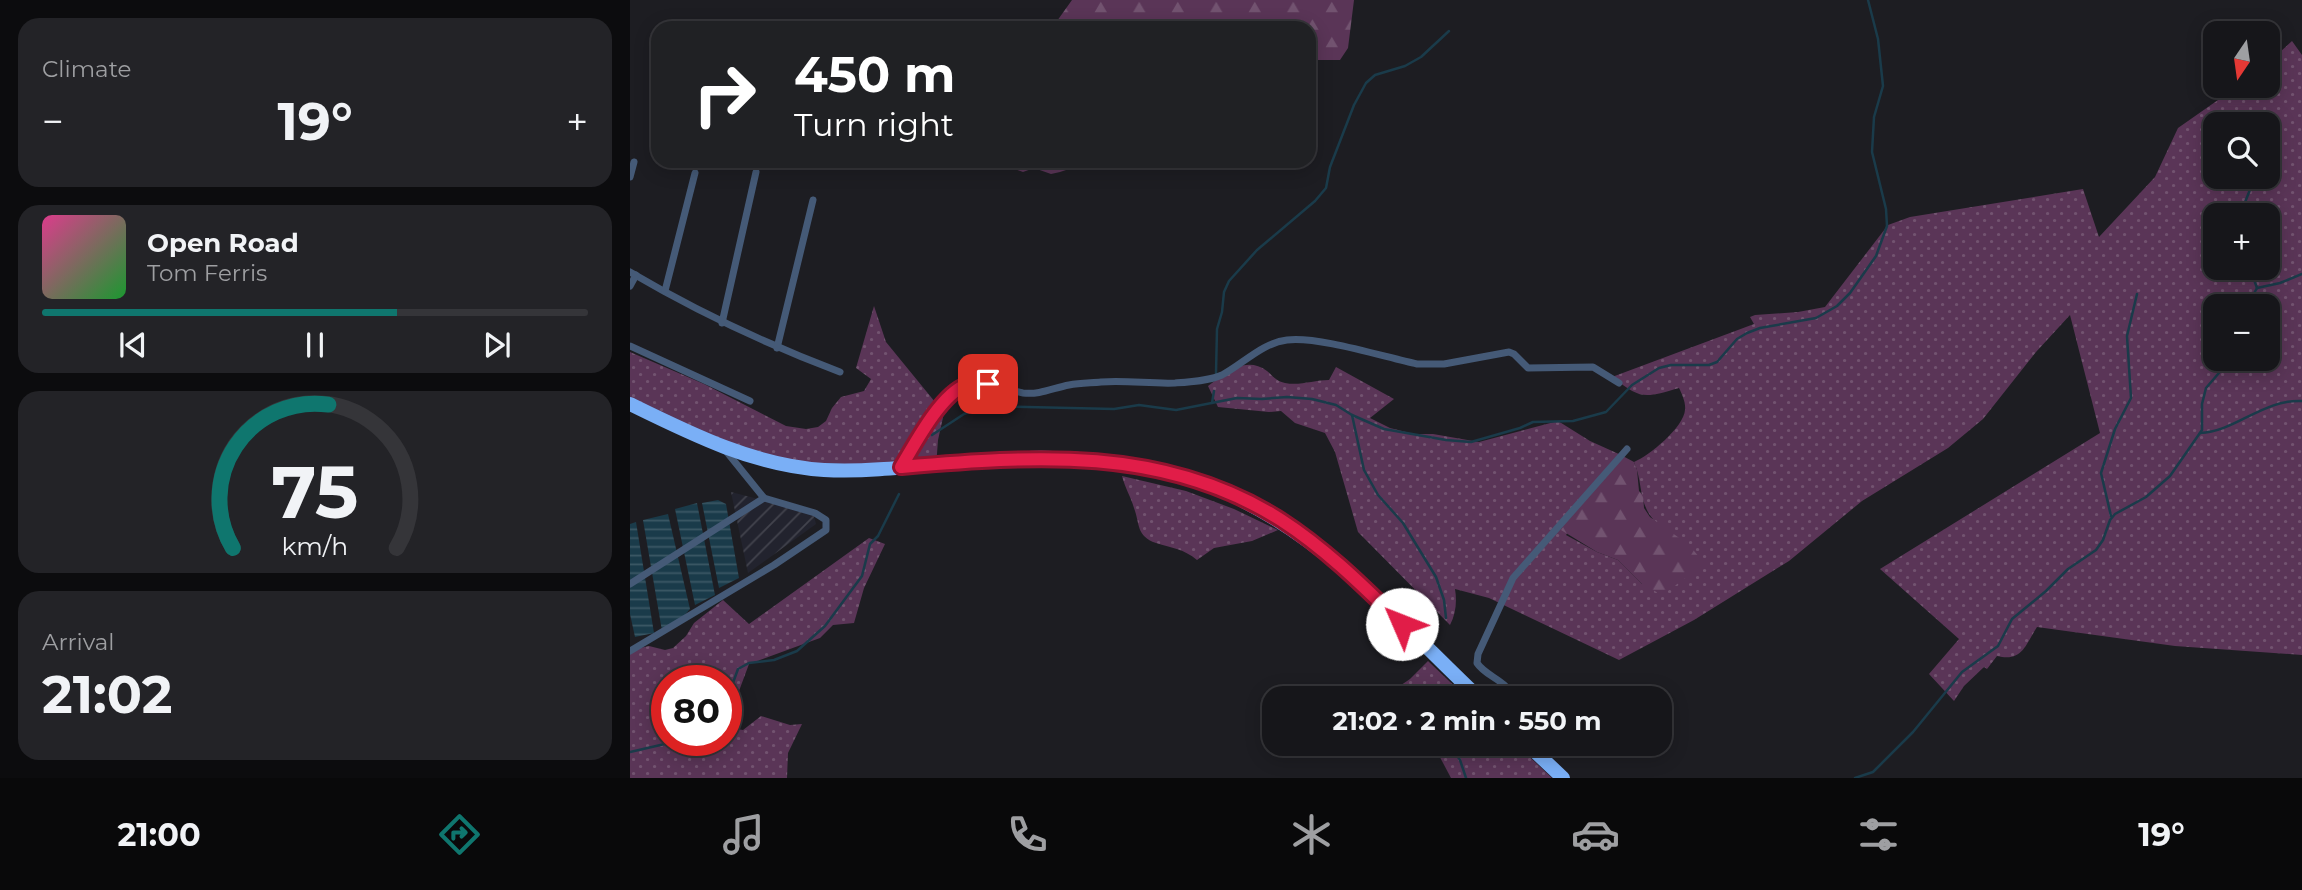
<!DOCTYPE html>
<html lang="en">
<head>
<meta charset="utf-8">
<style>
  body { margin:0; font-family:Montserrat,sans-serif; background:#232327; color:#f1f3f6; height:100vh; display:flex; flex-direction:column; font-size:26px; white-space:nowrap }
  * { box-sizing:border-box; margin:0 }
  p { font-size:23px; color:#9e9fa2 }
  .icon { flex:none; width:38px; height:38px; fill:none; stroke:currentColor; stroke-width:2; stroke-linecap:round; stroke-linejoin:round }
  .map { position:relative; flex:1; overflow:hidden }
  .details { display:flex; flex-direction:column; gap:18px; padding:18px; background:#0c0c0e; width:630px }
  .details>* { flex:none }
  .top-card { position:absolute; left:21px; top:21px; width:665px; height:147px; border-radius:21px; box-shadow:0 4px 18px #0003,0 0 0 2px #353539; background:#202124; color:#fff; overflow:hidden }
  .needle { width:46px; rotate:193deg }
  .fabs { position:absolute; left:1573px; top:21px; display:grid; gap:14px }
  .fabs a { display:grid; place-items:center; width:77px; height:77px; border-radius:14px; background:#16161a; box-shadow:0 4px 18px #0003,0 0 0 2px #353539; font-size:35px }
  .speed { position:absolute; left:21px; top:665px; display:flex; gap:14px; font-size:35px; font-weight:700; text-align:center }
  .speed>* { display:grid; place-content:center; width:91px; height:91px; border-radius:50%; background:#16161a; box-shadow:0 4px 18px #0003,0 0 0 2px #353539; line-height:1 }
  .speed .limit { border:10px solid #d22; background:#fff; color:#111 }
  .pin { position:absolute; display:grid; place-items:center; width:60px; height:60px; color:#fff; margin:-30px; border-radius:14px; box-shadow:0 4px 10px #0006 }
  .me { position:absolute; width:77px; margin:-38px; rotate:314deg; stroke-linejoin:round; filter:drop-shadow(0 0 5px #0008) }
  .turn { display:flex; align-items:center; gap:24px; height:147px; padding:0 28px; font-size:32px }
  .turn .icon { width:91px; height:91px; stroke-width:2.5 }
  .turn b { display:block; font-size:49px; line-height:60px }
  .big { font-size:52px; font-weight:700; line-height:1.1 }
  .details .widget { flex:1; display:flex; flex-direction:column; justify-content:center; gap:10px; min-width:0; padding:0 24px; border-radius:21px; background:#232327 }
  .details .dial { align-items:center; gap:0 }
  .dial svg { height:182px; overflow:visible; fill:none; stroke:#353539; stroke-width:7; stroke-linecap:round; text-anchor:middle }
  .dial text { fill:#f1f3f6; stroke:none }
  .song { display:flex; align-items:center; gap:21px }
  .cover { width:84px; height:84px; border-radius:10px; background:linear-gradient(135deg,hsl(330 70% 55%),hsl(130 70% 35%)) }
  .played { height:7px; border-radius:4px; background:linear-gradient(90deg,#0f766e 65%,#353539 65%) }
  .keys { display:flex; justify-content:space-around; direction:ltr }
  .heat { display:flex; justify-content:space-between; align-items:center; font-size:38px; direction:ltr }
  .trip { position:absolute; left:632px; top:686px; width:410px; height:70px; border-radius:21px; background:#16161a; box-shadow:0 4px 18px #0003,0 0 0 2px #353539; font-weight:700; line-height:70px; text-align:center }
  .tabs { display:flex; height:112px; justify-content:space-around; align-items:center; background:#09090a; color:#9e9fa2 }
  .tabs .icon { width:49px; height:49px }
  .tabs .selected { color:#0f766e }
  .tabs b { font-size:32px; color:#f1f3f6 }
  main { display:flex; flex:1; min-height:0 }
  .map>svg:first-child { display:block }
  .industrial { fill:url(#industrial-furrows) }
  .grass { fill:url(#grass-dots); fill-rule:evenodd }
  .forest { fill:url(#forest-firs) }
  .water { fill:url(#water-rules) }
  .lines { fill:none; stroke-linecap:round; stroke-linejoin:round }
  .stream { stroke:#1a3b4a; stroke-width:2.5 }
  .street { stroke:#455a77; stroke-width:7 }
  .highway { stroke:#7aaff6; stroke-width:14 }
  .route-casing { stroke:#92132f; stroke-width:18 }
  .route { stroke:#e11d48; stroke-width:12 }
</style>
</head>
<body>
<main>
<section class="details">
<div class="widget"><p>Climate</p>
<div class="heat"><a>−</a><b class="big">19°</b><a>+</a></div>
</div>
<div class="widget">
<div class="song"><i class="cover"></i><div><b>Open Road</b><p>Tom Ferris</p></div></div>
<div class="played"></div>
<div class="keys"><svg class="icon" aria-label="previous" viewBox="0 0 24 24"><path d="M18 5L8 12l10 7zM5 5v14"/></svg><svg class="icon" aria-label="pause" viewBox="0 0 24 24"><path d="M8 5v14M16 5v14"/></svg><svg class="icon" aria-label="next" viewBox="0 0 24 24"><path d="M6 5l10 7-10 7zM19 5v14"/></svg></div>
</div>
<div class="widget dial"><svg viewBox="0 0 100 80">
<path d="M14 69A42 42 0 1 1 86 69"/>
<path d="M14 69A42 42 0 0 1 56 6" stroke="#0f766e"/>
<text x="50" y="56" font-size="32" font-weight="700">75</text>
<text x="50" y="72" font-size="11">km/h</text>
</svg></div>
<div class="widget"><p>Arrival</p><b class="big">21:02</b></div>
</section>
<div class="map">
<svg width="1672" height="778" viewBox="0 0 1672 778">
  <defs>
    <pattern id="industrial-furrows" width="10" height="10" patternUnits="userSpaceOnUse" patternTransform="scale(1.75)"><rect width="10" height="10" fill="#22232e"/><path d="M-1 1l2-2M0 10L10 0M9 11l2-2" fill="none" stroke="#42434d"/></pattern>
    <pattern id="grass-dots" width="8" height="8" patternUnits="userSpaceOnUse" patternTransform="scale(1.75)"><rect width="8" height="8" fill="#5a3557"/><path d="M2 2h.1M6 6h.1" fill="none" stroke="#725370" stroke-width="1.8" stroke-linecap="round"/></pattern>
    <pattern id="forest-firs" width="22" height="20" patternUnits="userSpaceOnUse" patternTransform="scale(1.75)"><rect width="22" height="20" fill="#5a3557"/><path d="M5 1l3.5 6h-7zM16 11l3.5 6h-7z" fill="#725370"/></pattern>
    <pattern id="water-rules" width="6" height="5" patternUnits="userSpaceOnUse" patternTransform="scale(1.75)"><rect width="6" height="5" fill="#1a3b4a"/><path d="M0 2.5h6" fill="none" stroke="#3c5865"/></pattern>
  </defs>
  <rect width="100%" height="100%" fill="#1d1d22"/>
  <path class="industrial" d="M101,492l82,21 3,11 -68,49z"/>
  <g class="grass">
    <path d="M1662,41l10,14v600l-127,-9 -138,-19c-12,19 -15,35 -40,29l-10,13 -3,-2 -20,19 -10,15 -25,-27 30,-35 -79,-70 220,-136 -30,-118 -34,37 -53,67 -35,29 -86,53 -73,60 -95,59 -75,40 -130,-62 -34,-9c2,12 1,25 -5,36l-92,-93 -23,-80 -10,-19 -30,-10 -14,-12 -12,1 -51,-5 -10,-21c17,-12 37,-31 59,-15 6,5 9,10 18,12 15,3 29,-3 44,-3l7,-13 58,32 -24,19 20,10 24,6h19l46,8 79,-21 32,20 31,14 -55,80 31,17 21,8 24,24 16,-60c-21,-18 -14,-40 -24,-62 15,-6 50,-35 51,-52 1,-7 -3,-16 -6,-22 -35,10 -37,12 -67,-11l142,-53 -4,-7 5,-2 43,-3 27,-5 63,-82 22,-8 173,-28 16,48 56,-60 23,-49 60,-42h30v-23zM1586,124h52v53h-52zM1586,215h52v53h-52zM1586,306h52v53h-52z"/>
    <path d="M244,306l12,36 58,71 -6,27 -2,27 -153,-5 -80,-27 -73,-36v-47l74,32 82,42 20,3 12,-2 8,-6 6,-13 9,-11 23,-6 7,-12 -15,-11z"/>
    <path d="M492,476l64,15 48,18 44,21 -26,11 -38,7 -17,12c-13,-11 -25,-12 -41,-17 -20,-7 -16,-19 -22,-35 -3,-11 -9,-20 -12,-32z"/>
    <path d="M239,538l16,6 -21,44 -10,35 -21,2 -13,13 -71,26 -23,62v-45h-59v59h59v-13l17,3 18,-14 29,9 12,-1 -14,29 -1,25h-157v-128l19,-4 16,4 8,-2 13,-12 8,-13 29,-23 26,24z"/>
    <path d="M798,661l39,37h-85l28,-19z"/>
    <path d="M803,744h83l36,34h-101z"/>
  </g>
  <g class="forest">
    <path d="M442,0h282l-6,48 -8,12h-31v-32h-257z"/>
    <path d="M373,161h72l-6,8 -9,3 -9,2 -17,-6 -11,4 -14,-5z"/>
    <path d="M991,455l13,7 3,8 2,21 4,4 1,13 6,9 39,28 16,19 -43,31 -20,-11 -24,-24 -21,-8 -36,-22 43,-58z"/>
  </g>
  <g class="water">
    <path d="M88,500l8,4 13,74 -20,10 -17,-85z"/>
    <path d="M67,503l18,92 -20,10 -20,-96z"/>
    <path d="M38,514l22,95 -17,19 -11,3 -19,-111z"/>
    <path d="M6,522l18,111 -19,4 -5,-23v-90z"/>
  </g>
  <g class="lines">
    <g class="stream">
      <path d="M1610,215l15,-38"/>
      <path d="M1620,268l7,20 -5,9v9"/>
      <path d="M1627,288l23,-5 22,-9"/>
      <path d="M586,373l1,-44 5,-17 2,-20 5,-11 28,-31 58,-49 11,-13 4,-21 24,-62 12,-22 9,-8 30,-9 16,-9 28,-26"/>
      <path d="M582,403l2,-12"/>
      <path d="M722,415l12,55 14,25 25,28 33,54 8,23 2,18"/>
      <path d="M1570,433c35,-1 63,-34 102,-32"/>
      <path d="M302,435l32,-21 21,-8 129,3 25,-4 37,5 61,-12 25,1 25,-2 25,2 24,6 16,10 32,14 62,11 25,2 49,-14 13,-6 40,-1 33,-9 26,-27 27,-17 12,-3h38l8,-3 20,-23 10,-6 13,-5 56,-10 21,-12 13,-13 26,-37 11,-30 -1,-17 -14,-57 2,-35 9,-31 -5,-47 -10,-39"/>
      <path d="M1481,516l-10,-43 14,-44 16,-31 -4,-62 10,-42"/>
      <path d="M800,698l3,-8"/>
      <path d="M96,702l12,-33 11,-6 25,-3 23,-9 28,-25 37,-50 8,-32 8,-8 21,-42"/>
      <path d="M820,744l10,16 6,18"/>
      <path d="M0,752l52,-12"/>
      <path d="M1225,778l18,-6 40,-40 49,-60 36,-26 14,-27 34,-28 22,-22 28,-19 7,-10 7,-20 5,-6 31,-17 24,-21 32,-46v-26l4,-16 25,-29"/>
    </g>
    <g class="street">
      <path d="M0,177l4,-15"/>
      <path d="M0,272c68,40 136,72 210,100"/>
      <path d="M0,286l6,-11"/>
      <path d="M35,291l30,-118"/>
      <path d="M92,323l34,-151"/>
      <path d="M0,346l120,55"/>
      <path d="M147,348l36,-148"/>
      <path d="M271,467c14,-23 40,-72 65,-82 18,-7 39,5 57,8 17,2 30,-5 46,-8 11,-2 22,-2 32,-3 25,-2 50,2 74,1 15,-1 34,-2 47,-8 21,-11 40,-32 65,-35 31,-4 97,17 130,24h27l65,-12 5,2 14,14 65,-1 26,16"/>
      <path d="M0,584l134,-86"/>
      <path d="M0,651l144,-86 52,-35v-10l-11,-7 -51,-15 -38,-47"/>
      <path d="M882,698c-3,-17 -26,-21 -35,-35l1,-9 35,-76 114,-129"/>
    </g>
    <g class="highway">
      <path d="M0,404c61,30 125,62 194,66 58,3 116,-8 174,-11 71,-4 147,1 214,26 12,4 22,11 33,17 92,47 160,126 234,196"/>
      <path d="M897,744l36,34"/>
    </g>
  </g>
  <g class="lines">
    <defs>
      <path id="route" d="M358,384c-8,-1 -14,-2 -22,1 -26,10 -51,59 -65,82 132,-11 262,-22 380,53 45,29 83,67 121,104"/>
    </defs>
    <use href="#route" class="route-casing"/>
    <use href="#route" class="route"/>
  </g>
</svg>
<div class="fabs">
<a><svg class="needle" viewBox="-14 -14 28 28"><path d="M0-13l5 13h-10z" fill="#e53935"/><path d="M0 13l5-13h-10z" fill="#9e9fa2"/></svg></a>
<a><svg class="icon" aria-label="search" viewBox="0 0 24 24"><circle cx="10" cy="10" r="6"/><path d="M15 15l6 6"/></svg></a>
<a>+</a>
<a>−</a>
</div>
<div class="speed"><div class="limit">80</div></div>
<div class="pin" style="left:358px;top:384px;background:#d93025"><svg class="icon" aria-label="arrive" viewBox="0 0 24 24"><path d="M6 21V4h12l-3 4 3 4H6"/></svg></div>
<svg class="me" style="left:772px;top:624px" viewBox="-20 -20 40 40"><circle r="19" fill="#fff"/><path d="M0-13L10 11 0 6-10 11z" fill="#e11d48"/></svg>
<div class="trip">21:02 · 2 min · 550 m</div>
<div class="top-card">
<div class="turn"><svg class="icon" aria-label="right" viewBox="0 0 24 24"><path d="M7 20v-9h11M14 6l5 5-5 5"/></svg><div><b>450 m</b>Turn right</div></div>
</div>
</div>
</main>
<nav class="tabs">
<b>21:00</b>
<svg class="icon selected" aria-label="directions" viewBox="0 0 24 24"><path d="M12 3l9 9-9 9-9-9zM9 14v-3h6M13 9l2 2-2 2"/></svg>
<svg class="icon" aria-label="music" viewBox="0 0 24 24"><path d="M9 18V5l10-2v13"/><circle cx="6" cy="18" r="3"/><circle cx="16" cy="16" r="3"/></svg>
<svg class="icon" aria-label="phone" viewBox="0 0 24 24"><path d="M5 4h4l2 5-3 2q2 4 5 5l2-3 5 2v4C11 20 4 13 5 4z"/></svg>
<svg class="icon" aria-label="climate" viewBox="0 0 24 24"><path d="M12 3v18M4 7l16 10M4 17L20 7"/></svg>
<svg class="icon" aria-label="car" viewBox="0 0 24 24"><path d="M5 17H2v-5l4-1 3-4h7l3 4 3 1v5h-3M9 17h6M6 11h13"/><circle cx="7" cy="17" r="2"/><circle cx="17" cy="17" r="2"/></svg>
<svg class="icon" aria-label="filters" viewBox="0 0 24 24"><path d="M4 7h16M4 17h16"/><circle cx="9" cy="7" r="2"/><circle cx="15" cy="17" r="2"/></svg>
<b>19°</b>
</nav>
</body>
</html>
